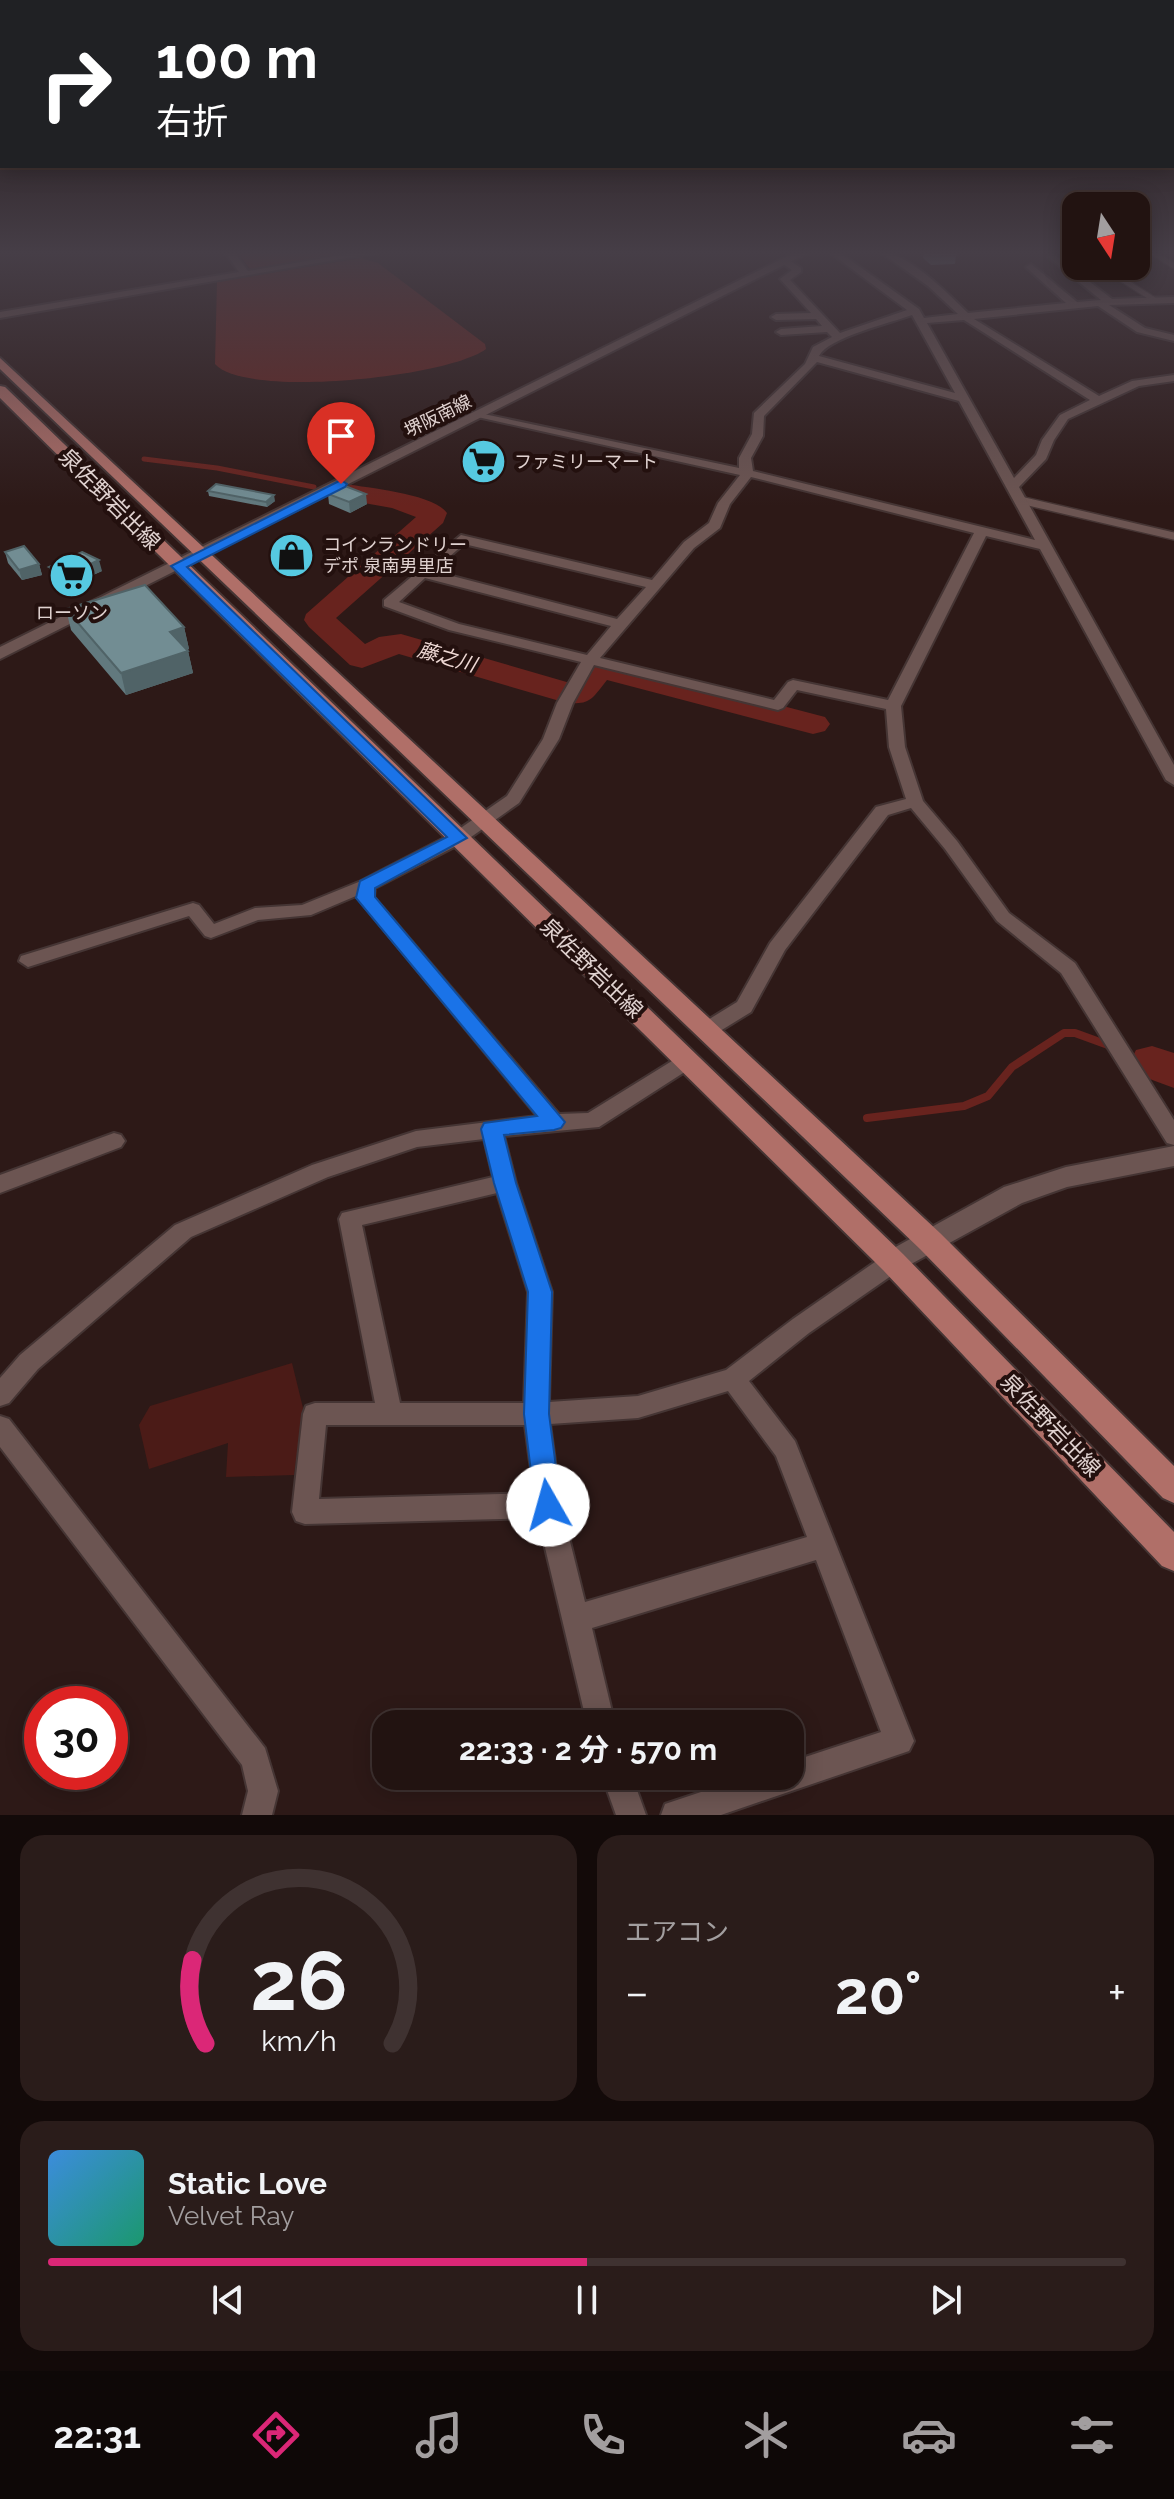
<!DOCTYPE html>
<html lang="ja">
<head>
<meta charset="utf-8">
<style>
  body { margin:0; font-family:Raleway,"Noto Sans JP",sans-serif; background:#2a1c1a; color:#f1f3f6; height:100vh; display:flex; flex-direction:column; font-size:30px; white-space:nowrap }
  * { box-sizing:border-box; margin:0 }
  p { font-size:26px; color:#a29e9f }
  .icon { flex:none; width:44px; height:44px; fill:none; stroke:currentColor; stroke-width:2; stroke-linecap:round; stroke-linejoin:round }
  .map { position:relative; height:1815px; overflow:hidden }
  .details { display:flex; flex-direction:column; gap:20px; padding:20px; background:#130a09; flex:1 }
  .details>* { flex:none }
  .top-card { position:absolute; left:0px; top:0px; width:1174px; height:168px; box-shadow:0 4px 20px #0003,0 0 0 2px #3f3231; background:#202124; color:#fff; overflow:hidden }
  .needle { width:52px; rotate:168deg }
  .buttons { position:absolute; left:1062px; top:192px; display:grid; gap:16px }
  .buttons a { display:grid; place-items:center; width:88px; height:88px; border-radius:16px; background:#221311; box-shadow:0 4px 20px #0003,0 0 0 2px #3f3231; font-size:40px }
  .speed { position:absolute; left:24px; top:1686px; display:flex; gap:16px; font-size:40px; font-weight:700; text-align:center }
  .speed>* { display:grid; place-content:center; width:104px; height:104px; border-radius:50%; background:#221311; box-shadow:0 4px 20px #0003,0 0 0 2px #3f3231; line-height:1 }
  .speed .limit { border:12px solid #d22; background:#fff; color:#111 }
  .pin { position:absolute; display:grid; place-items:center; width:68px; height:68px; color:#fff; margin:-82px -34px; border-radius:50% 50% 50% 0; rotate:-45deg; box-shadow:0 0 8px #0007 }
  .pin .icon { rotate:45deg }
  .me { position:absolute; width:88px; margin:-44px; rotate:353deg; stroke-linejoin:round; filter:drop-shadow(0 0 6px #0008) }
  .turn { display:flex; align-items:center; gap:28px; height:168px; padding:0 24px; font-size:36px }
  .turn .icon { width:104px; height:104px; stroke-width:2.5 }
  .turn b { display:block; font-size:56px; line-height:68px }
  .big { font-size:60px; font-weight:700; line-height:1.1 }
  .details .widget { flex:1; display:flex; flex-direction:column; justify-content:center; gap:12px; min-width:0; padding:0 28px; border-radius:24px; background:#2a1c1a }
  .details .dial { align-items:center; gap:0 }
  .dial svg { height:208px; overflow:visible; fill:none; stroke:#3f3231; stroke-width:7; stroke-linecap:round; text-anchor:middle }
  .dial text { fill:#f1f3f6; stroke:none }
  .song { display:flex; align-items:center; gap:24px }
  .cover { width:96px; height:96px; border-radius:12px; background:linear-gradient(135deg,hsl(210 70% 55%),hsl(160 70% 35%)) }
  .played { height:8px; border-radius:4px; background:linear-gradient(90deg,#db2777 50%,#3f3231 50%) }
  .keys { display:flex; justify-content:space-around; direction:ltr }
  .heat { display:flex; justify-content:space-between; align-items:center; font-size:44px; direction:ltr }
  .details .tiles { flex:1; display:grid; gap:20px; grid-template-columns:1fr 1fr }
  .widget:last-child { grid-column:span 2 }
  .trip { position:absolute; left:372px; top:1710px; width:432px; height:80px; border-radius:24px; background:#221311; box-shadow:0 4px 20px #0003,0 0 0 2px #3f3231; font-weight:700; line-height:80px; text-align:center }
  .dock { display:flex; height:128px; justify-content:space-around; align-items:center; background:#0e0807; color:#a29e9f }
  .dock .icon { width:56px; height:56px }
  .dock .current { color:#db2777 }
  .dock b { font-size:36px; color:#f1f3f6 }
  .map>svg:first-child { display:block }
  .green { fill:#4b1b17 }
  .water { fill:#68231e }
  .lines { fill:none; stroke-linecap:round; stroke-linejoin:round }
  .stream-far1 { stroke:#68231e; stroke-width:5 }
  .stream { stroke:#68231e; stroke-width:8 }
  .river { fill:#68231e; fill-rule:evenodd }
  .service-far1-casing { stroke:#453534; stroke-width:7 }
  .service-casing { stroke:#453534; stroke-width:10 }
  .minor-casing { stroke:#453534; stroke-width:4 }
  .tertiary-casing { stroke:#453534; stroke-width:4 }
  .secondary-casing { stroke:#453534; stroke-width:4 }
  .primary-casing { stroke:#453534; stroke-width:4 }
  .service-far1 { stroke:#6c5552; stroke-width:5 }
  .service { stroke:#6c5552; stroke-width:7 }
  .minor { fill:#6c5552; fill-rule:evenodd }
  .tertiary { fill:#6c5552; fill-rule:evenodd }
  .secondary { fill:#6c5552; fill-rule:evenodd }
  .primary { fill:#b06f68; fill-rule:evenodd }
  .wall { fill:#62797e }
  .shaded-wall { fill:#506367 }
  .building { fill:#728d93; stroke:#506367; stroke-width:2 }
  .route { fill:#1a73e8; stroke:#114b97; stroke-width:2 }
  .labels { text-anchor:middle; stroke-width:8; stroke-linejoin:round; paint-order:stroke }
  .far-street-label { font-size:18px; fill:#e0d2d0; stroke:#23100e }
  .far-poi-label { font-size:18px; fill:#e0d2d0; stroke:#23100e; text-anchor:start }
  .far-water-label { font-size:20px; font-style:italic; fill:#efd9d5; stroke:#23100e }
  .street-label { font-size:22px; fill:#e0d2d0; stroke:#23100e }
</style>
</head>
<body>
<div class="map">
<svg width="1174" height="1815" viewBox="0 0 1174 1815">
  <rect width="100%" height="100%" fill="#2d1917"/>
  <path class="green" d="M292,1363l11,45 -9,67 -68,2 2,-34 -79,26 -10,-44 11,-19z"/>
  <g class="water">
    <path d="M237,252h117v1l-104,16z"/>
    <path d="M361,258l17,5 107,81 1,5c-37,28 -240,50 -271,15l2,-82z"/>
  </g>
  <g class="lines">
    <path class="stream-far1" d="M144,459l73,9 97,19"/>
    <path class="stream" d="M867,1118l97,-12 24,-10 24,-29 52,-34h11l33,12"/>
    <g class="river">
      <path d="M346,484c23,4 88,10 101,29l-4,10 -107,95 29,26 14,-7 22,-3 169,49 15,-20 20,-4 220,58 5,7 -5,7 -12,3 -206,-54c-16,20 -17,26 -44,22l-164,-48 -37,14 -12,-3 -41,-38 -5,-7 2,-6 110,-97 -24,-9 -56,-10 -4,-6 4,-6z"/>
      <path d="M1152,1046l22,7v35l-38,-14 -6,-12 6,-12z"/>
    </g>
    <defs>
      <g id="service-far1">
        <path d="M1152,252l22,14"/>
        <path d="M1101,266l52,33"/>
      </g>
      <path id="service" d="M1020,500l154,36"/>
      <g id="minor">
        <path d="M225,252h9l14,19 111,-19h22l-381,66v-6l239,-40z"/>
        <path d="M829,252h10l80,57 5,9 34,-4 -30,-28 -48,-34c28,0 68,42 88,61l98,-10 -38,-34 -2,-2 5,-3 46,38 24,-2 -53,-43 3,-5 61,47 62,-2v6l-65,2 36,23 29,7v6l-37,-9 -39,-26 -124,13 125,77 33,-15 42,-6v6l-35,5 -71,33 -14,21 -8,19 -27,28 155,278v20l-8,-5 -126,-231 -54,-13 -85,170 4,41 18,54 34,40 52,72 66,50 99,157v25l-7,-2 -106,-170 -64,-52 -52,-72 -34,-41 -23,7 -103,135 -34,62 -39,24h-14l-3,-5 3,-5 39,-24 33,-59 106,-136 30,-8 -17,-52 -3,-38 -89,-19 -14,18 -5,2 -184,-45 -21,38 -14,36 -40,64 -55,39 -89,46 -1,9 185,217 29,-1 92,-57h14l3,5 -3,5 -95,61 -95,9 12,47 36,109 -3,110 89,-6 88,-26 67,-51 92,-64 8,-2 8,2 3,7 -3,7 -92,64 -60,48 46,60 119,300 -5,10 -188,64h-60l4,-11 84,-28h41v-14l91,-30 -65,-172 -224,68 23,96h-28l-49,-206 -233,6 -9,-3 -4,-9 11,-98 3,-8 9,-3h60l-36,-184 3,-6 151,-36 -9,-38 -67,8 -89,30 -137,60 -153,132 -29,34 -9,3v-28l20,-23 155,-130 137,-60 104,-34 121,-15 -181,-220 -45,19 -53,5 -47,18 -6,-2 -16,-20 -161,51 -9,-6 2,-5 172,-53 6,2 15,19 41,-16 47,-3 59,-24 91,-47 55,-38 36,-57 14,-36 24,-41 -132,-32 -65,-24v-6l77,-65 191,45 32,-38 25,-19 9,-20 22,-28 -267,-59 6,-3 260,55v-10l13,-24 2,-21 51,-49 8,-17 19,-10 -5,-5 -46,3 -5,-3 5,-3 41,-3 -6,-7 -40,1 -5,-3 5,-3 35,-1 -31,-34 12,-9 -9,-6v-4h6l12,8v4l-11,8 50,53 67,-23zM912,315l43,78 -136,-37c10,-19 72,-33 93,-41zM964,320l126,80 -30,15 -18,25 -6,15 -22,23 -87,-155zM817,362l142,39 76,139 -282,-69 -2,-13 12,-22 1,-20zM751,477l223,56 -86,167 -95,-20 -5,2 -14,18 -174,-42 94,-110 26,-20 10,-24zM464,544l182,43 -29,32 -184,-48zM425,578l186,48 -24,29 -128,-31 -60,-22zM497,1193l31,99 -4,111h-124l-38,-178zM728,1391l48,65 31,81 -222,65 -24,-97 -11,-81 88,-6zM326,1425h199l9,68 -215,6z"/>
        <path d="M114,1133l7,2 4,6 -4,6 -121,46v-18z"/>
        <path d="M0,1416l9,3 256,329 13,43 -6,24h-30l6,-24 -6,-26 -242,-318z"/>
        <path d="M602,1776h30l14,39h-30z"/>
      </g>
      <path id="tertiary" d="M1174,1146v20l-107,21 -45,16 -129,71 -10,-4 -4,-8 4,-8 121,-67 62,-20z"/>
      <path id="secondary" d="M796,252h14l-810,407v-12z"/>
      <g id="primary">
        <path d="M0,358l940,875 234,233v37l-11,-5 -243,-249 -920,-880z"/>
        <path d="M0,386l5,1 898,867 271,278v39l-12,-5 -279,-296 -883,-872z"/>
      </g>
    </defs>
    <use href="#service-far1" class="service-far1-casing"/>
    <use href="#service" class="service-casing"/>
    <use href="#minor" class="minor-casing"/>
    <use href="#tertiary" class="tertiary-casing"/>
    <use href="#secondary" class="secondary-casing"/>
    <use href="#primary" class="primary-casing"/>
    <use href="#service-far1" class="service-far1"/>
    <use href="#service" class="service"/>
    <use href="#minor" class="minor"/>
    <use href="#tertiary" class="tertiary"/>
    <use href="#secondary" class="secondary"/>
    <use href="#primary" class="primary"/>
  </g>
  <g class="wall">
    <path d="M924,252h29l3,3 -1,9 -24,1 -8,-7z"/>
    <path d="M208,491l67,10 -8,6 -58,-11z"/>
    <path d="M328,494l39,10 -17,9 -21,-9z"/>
    <path d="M5,552l34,12 3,11 -20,5 -14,-17z"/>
    <path d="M49,567l53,4 -33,15 -17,-8z"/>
    <path d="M66,609l118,18 5,22 -2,1 1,1 5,22 -67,22 -55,-65z"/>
  </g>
  <g class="shaded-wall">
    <path d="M366,494l1,10 -17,9 -1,-11z"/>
    <path d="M274,495l1,6 -8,6 -1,-5z"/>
    <path d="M99,560l3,11 -33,15 -2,-11z"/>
    <path d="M39,564l3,11 -20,5 -3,-10z"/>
    <path d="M184,627l5,22 -15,4 -4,-21z"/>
    <path d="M188,651l5,22 -67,22 -5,-22z"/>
  </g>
  <g class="building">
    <path d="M927,252h26l3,3 -24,2z"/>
    <path d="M216,484l58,11 -8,7 -58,-11z"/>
    <path d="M345,486l21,8 -17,8 -21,-8z"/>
    <path d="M24,546l15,18 -20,6 -14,-18z"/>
    <path d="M82,552l17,8 -32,15 -18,-8z"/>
    <path d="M145,585l39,42 -14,5 18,19 -67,22 -55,-64z"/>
  </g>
  <linearGradient id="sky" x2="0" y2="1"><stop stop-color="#190e0d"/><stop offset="0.5" stop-color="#463e47"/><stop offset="1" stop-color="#463e47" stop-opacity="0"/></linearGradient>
  <rect width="1174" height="506" fill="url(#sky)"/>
  <path class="route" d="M341,480l6,4 -2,3 -158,80 280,271 -92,50v9l190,225 -4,6 -7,2 -50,5 12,48 36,109 -3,122 12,91 -4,9 -9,4 -9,-4 -4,-9 -11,-91 4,-122 -34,-109 -13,-54 3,-6 53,-7 -181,-218 4,-17 87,-44 -276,-271z"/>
  <defs>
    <symbol id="supermarket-disc" viewBox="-11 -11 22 22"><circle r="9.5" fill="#56c9e1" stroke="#23100e"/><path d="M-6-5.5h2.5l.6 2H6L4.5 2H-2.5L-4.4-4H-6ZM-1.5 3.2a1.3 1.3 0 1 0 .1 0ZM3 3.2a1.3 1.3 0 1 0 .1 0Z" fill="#111"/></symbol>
    <symbol id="shop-disc" viewBox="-11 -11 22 22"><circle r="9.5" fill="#56c9e1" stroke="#23100e"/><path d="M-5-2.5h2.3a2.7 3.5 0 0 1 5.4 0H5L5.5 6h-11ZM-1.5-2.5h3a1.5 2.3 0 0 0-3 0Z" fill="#111"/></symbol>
  </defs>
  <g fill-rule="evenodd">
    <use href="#supermarket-disc" x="458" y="436" width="51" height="51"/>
    <use href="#shop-disc" x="266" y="530" width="51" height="51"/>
    <use href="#supermarket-disc" x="46" y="550" width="51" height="51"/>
  </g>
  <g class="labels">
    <g class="far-street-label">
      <text transform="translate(438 416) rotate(-26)" y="6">堺阪南線</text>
    </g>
    <g class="far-poi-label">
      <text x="514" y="468">ファミリーマート</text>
      <text x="323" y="551">コインランドリー<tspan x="323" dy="21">デポ 泉南男里店</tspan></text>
      <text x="72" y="619" text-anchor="middle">ローソン</text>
    </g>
    <g class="far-water-label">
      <text transform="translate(447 657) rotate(16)" y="7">藤之川</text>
    </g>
    <g class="street-label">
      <text transform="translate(110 499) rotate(45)" y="8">泉佐野岩出線</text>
      <text transform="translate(592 968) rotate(44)" y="8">泉佐野岩出線</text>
      <text transform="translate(1051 1425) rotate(46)" y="8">泉佐野岩出線</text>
    </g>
  </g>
</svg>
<div class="buttons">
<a><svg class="needle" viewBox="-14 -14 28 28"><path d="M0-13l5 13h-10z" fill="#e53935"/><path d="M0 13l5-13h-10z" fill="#a29e9f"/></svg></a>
</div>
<div class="speed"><div class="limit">30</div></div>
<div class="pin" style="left:341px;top:484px;background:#d93025"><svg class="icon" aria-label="arrive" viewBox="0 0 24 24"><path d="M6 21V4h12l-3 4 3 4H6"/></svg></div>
<svg class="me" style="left:548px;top:1505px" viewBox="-20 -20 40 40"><circle r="19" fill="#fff"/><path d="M0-13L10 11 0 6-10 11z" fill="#1a73e8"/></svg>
<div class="trip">22:33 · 2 分 · 570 m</div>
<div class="top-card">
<div class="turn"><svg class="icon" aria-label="right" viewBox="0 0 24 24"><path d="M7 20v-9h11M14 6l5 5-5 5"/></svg><div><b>100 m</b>右折</div></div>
</div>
</div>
<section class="details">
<div class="tiles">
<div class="widget dial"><svg viewBox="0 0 100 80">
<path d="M14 69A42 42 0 1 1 86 69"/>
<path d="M14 69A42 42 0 0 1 9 37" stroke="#db2777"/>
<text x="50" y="56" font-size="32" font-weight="700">26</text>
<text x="50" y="72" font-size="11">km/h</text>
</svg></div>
<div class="widget"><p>エアコン</p>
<div class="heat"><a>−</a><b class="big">20°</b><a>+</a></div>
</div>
<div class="widget">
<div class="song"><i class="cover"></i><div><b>Static Love</b><p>Velvet Ray</p></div></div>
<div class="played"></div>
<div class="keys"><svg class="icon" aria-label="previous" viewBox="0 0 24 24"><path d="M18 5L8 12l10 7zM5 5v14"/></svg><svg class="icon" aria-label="pause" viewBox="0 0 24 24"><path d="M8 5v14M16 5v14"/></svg><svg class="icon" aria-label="next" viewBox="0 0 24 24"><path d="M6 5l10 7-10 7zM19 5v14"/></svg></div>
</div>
</div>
</section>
<nav class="dock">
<b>22:31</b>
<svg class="icon current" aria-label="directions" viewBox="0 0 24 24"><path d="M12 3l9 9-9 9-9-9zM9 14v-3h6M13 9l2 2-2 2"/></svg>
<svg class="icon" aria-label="music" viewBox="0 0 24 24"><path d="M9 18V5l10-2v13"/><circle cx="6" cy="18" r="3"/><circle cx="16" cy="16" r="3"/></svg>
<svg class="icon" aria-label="phone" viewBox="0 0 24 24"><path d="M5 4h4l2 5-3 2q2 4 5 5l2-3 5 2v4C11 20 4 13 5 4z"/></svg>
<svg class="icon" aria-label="climate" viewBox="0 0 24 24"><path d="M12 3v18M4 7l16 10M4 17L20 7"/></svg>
<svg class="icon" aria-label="car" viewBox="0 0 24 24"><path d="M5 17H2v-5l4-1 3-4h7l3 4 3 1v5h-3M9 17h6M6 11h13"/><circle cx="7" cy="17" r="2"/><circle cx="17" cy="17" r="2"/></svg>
<svg class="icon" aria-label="filters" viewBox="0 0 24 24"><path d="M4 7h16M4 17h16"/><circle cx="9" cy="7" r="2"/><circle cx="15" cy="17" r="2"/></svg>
</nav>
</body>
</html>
